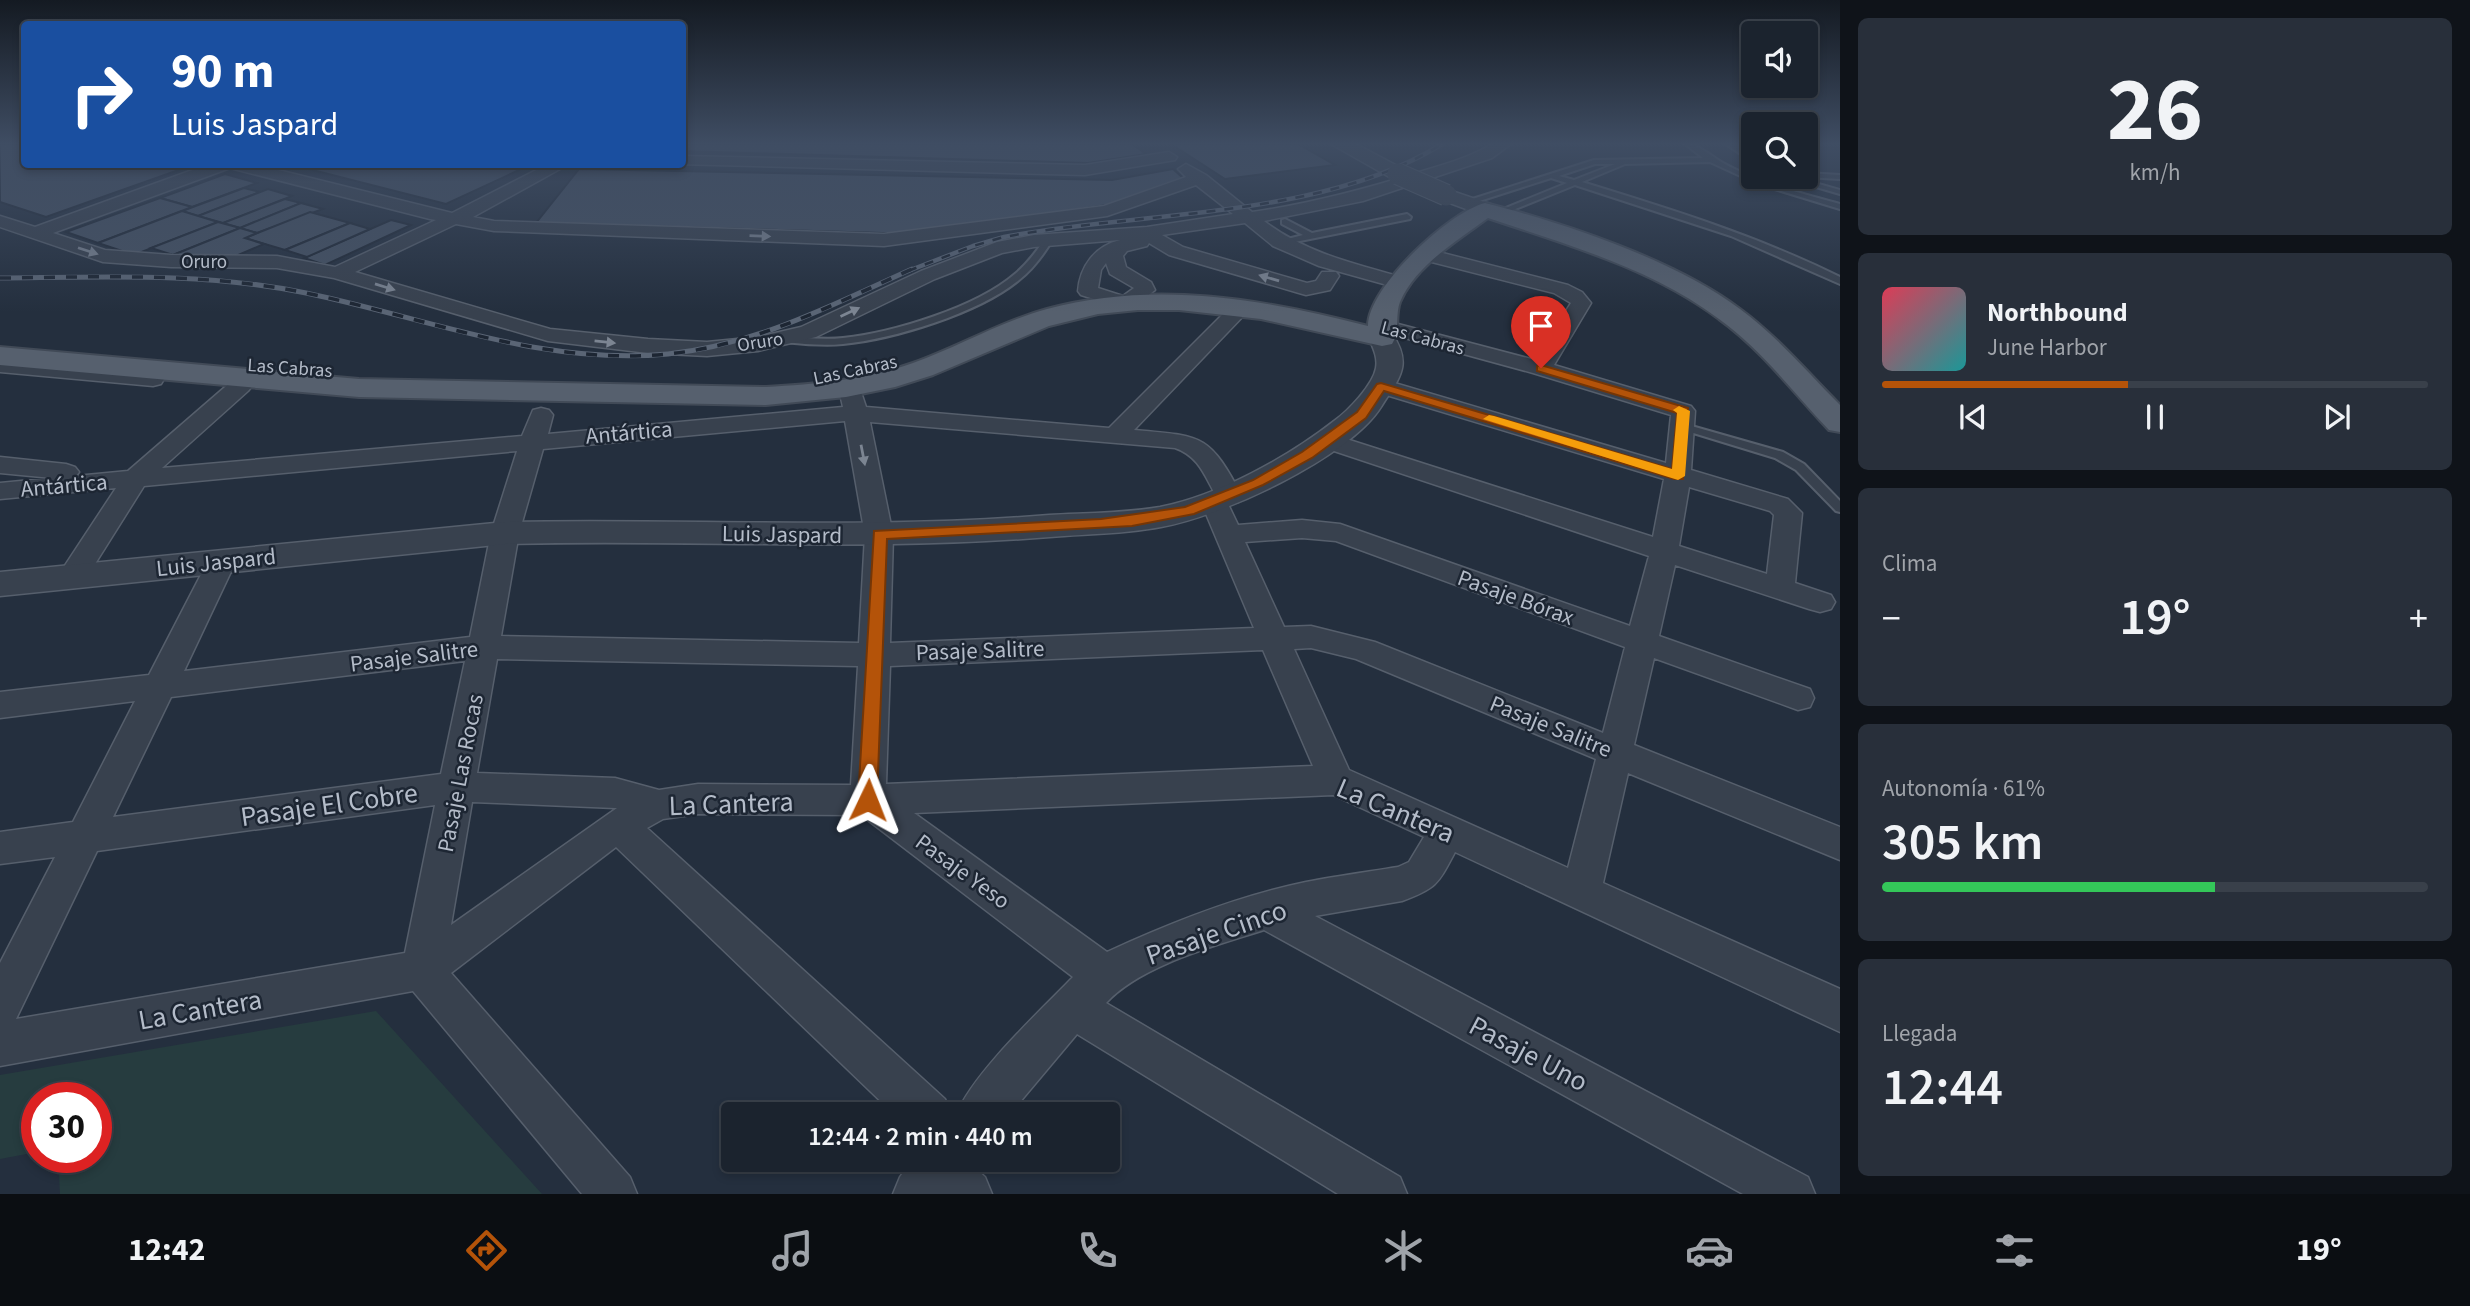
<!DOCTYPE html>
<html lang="es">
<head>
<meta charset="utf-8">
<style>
  body { margin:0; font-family:"Source Sans 3",sans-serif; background:#282f3a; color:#f1f3f6; height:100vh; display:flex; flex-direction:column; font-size:26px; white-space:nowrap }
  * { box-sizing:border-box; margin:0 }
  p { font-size:23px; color:#a0a4aa }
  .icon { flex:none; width:38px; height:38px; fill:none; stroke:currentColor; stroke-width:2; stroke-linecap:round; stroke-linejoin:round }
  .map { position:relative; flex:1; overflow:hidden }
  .drawer { display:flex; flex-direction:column; gap:18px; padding:18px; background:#0f1319; width:630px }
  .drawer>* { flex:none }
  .banner { position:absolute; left:21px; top:21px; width:665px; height:147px; border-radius:7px; box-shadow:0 4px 10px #0003,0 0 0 2px #39404a; background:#1a4fa0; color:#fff; overflow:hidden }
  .controls { position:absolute; left:1741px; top:21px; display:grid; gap:14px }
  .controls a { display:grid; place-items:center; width:77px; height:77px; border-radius:7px; background:#1b232e; box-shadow:0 4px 10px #0003,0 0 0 2px #39404a; font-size:35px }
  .speed { position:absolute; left:21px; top:1082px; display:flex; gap:14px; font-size:35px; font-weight:700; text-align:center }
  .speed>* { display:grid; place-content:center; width:91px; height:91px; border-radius:50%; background:#1b232e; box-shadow:0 4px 10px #0003,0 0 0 2px #39404a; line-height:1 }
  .speed .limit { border:10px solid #d22; background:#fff; color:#111 }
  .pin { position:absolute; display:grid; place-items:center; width:60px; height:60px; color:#fff; margin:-72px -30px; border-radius:50% 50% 50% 0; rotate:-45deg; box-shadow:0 0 7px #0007 }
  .pin .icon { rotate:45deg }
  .me { position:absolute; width:77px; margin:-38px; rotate:2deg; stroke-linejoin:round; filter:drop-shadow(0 0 5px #0008) }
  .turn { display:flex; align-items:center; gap:24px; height:147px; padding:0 35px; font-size:32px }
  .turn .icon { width:91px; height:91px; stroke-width:2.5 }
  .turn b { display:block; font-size:49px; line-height:60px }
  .big { font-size:52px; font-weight:600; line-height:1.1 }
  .drawer .widget { flex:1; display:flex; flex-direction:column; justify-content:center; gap:10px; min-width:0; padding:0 24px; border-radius:10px; background:#282f3a }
  .drawer .dial { align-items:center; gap:0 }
  .dial b { font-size:91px; line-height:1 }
  .song { display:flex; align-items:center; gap:21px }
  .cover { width:84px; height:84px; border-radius:10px; background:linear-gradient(135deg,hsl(350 70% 55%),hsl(180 70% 35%)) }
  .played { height:7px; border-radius:4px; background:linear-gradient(90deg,#b45309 45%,#39404a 45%) }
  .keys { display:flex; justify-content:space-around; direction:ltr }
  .heat { display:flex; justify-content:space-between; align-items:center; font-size:38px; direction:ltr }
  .charge { height:10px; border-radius:5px; background:linear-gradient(90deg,#34c759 61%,#39404a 0) }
  .trip { position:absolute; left:721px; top:1102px; width:399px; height:70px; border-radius:7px; background:#1b232e; box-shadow:0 4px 10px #0003,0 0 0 2px #39404a; font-weight:600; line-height:70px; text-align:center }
  .tab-bar { display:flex; height:112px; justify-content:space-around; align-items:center; background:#0b0e12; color:#a0a4aa }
  .tab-bar .icon { width:49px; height:49px }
  .tab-bar .active { color:#b45309 }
  .tab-bar b { font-size:32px; color:#f1f3f6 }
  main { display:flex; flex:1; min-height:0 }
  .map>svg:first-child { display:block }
  .green { fill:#263c3f }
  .building { fill:#455162; stroke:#1f2835; stroke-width:2 }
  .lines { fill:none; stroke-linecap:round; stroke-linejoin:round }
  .service-casing { stroke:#565f6c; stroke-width:4 }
  .minor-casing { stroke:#565f6c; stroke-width:3 }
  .tertiary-casing { stroke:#565f6c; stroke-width:3 }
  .primary-casing { stroke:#414a57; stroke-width:4 }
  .service { fill:#38414e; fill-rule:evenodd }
  .minor { fill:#38414e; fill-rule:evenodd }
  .tertiary { fill:#38414e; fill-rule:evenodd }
  .primary { fill:#56606e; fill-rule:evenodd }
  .rail-far1-casing { stroke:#5a6575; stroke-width:4.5 }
  .rail-casing { stroke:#5a6575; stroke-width:5 }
  .rail-far1 { stroke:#1d2633; stroke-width:2.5; stroke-dasharray:9; stroke-linecap:butt }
  .rail { stroke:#1d2633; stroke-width:3.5; stroke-dasharray:11; stroke-linecap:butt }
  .tertiary-bridge-casing { stroke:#565f6c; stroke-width:23; stroke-linecap:butt }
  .tertiary-bridge { stroke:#38414e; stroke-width:21 }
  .oneway { fill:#7c8592 }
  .route { fill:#b45309; stroke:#753606; stroke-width:2 }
  .slow { fill:#f59e0b }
  .labels { text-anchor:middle; stroke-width:5; stroke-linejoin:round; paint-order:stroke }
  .far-street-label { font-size:19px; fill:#b4bcc9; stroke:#1d2633 }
  .street-label { font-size:23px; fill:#b4bcc9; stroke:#1d2633 }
  .near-street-label { font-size:28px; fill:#b4bcc9; stroke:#1d2633 }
</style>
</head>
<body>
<main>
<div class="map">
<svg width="1840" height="1194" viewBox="0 0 1840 1194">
  <rect width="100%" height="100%" fill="#242f3e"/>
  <path class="green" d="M376,1011l166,183h-482l-2,-37h38v-60h-59v55l-37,7v-84z"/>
  <g class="building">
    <path d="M0,144h24v20l166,2 -144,51 -46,-15z"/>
    <path d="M682,144h450l14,10 -58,9 -406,-12z"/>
    <path d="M1171,144h127l37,21 -110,14z"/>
    <path d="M289,164h243l-86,40z"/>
    <path d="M579,169l533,11 61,-11 10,9 -76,27 -191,29 -380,-11z"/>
    <path d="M225,174l32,9 -65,24 -32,-9z"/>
    <path d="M244,188l16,4 -62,24 -16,-5z"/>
    <path d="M268,189l24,7 -69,27 -25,-7z"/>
    <path d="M160,198l32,9 -94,36 -32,-11z"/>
    <path d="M285,199l16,4 -61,25 -17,-5z"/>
    <path d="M301,203l22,6 -66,24 -17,-5z"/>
    <path d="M182,211l36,11 -84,33 -36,-12z"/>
    <path d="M310,212l40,11 -65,27 -40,-12z"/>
    <path d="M391,220l20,5 -86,40 -21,-7z"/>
    <path d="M218,222l22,6 -67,27 -22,-7z"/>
    <path d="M350,223l20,6 -63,28 -22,-7z"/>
    <path d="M240,228l17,5 -12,5 19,6 -28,12 -55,2 -8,-3z"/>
  </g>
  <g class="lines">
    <defs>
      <g id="service">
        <path d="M1685,144c14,0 26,12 38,19 36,20 77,30 117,41v5l-82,-25 -48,-22 -85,2 -43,18c88,27 175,54 258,95v7l-109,-48 -156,-51 -77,31 -7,-2 76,-31 -16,-5 -84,27 -7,-2 134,-43 109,-2zM1595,164h20l-41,16 -15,-4z"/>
        <path d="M1726,144h9l19,13v6z"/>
        <path d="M1806,173l34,2v4l-36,-2h2z"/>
        <path d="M1782,177h12l46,13v4z"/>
        <path d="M1407,214l4,3 -1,2 -130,26 -4,-3 27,-7 -21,-11v-4l3,-1 27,14z"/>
        <path d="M1049,236l4,3c-9,15 -20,30 -34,41 -40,33 -125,59 -176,64 -20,2 -39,0 -59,-2l-5,-3 5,-3c20,2 40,4 59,2 50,-5 134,-31 172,-64 12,-10 22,-23 31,-37z"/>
        <path d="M1681,423l102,29 21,12 36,37v11l-4,-1 -40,-41 -21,-12 -98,-30 -2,-2z"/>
      </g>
      <g id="minor">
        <path d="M1492,144h19l-19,14 -129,43 -99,20c42,32 91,43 141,57l3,4 -3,4 -7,2 -79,-22 -46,-20 -28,-23 -83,12 21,12 124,36 9,-2 6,-9h14l3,4 -9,14 -24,5 -7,-2 -130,-38 -20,-12 -2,3 -20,5 -4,5 3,11 25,15 4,8 -22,17 -7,2 -45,-14 -3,-4c2,-25 17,-45 42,-51l-86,7 -32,6 -67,26 -119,58 -58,14 -51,5 -59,-3 -100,-12 -214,-63 -57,-10 -106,-1 -68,-5 -103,-35v-11l35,11 174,-63h45l198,49 96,-49h21l-96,53 21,4 390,13 220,-28 82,-29 -8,-8 8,-5 20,11 46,37c56,-8 110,-22 164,-39 26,-8 53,-15 76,-29zM230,168l200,51 6,1 -101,47 -58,-11 -106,-1 -66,-5 -52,-17zM1196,185l37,29 -86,13 -113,8 -37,7 -76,29 -120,56 -43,10 -51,5 -59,-3 -98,-10 -195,-57 101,-48 38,7 390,15 223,-30zM1106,263l4,11 24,14 -11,8 -25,-8 3,-18z"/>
        <path d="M1169,152l8,5 -2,3 -90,15 -408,-11h5v-8l403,9z"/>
        <path d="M1427,249l141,36 14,7 9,11 -37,62 137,41 4,5 -4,59 97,29 14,14 -7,70 36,12 4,7 -4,7 -11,3 -11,-3 -134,-44 -16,71 151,53 4,9 -4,9 -12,3 -144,-52 -20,87 206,82v33l-212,-87 -25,110 237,106v43l-385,-180c-17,32 -18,36 -53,49l-87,15 493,261 7,17h-72l-479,-264c-49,16 -123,35 -158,73l294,174 7,17h-69l-261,-160 -68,81h-53c18,-43 84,-104 117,-138l-212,-162 -163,-1 -35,5 -16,9 298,271 7,16h-57l-279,-268 -165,126 179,204 7,17h-55l-169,-203 -413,75v-103l55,-106 -55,7v-32l73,-10 62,-121 -135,17v-26l149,-17 59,-114 4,-7 10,-2 10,2 4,7 -52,110 286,-34 21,-104 26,-82 -373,35 -61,97 -10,3 -10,-3 -5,-7 58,-88 -116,11v-16l52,-5 -52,-5v-16l66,7 9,3 4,5 -3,4 52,-5 104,-90h16l4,5 -4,5 -86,77 360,-32 11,-26 8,-2 8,2 4,5 -5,19 295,-27 -3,-13 4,-5h16l6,18 243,21 126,-126h14l3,4 -3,4 -115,120c69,6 75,4 108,66l-4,6 -10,2 10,21 64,-5 38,4 290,102 19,-70 -330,-110 -3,-5 3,-5 9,-2 9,2 316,101 11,-58 -291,-88 -4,-5 4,-5 8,-2 285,84 5,-48 -138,-42 -161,-44 -4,-4 4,-4 7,-2 156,41 36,-57 -17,-10 -134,-34 -2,-4zM845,421l20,114 -6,108 -358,-7 18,-103 24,-84zM870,422l305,26c23,8 29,26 40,46l-10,2 -4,6 53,126 -364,15 3,-108zM1689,487l81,24 4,4 -7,59 -88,-28zM1302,538l34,3 289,106 -22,86 -228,-91 -64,-16 -27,1 -39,-85zM1311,648l45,11 240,100 -28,109 -219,-98 -55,-121zM1263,650l50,116 -427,18 4,-118zM497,659l361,7 -7,119 -153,-1 -39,6 -44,-12 -138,-5zM465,661l-24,113 -328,43 58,-120zM1333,795l91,42 -15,25 -11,5c-31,5 -61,9 -92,15 -68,14 -136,41 -199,70l-193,-139zM472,802l143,6h2l-166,117zM435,805l-30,148 -389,66 81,-168z"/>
        <path d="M0,358l153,14 8,2 3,5 -3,5 -8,2 -153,-14z"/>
        <path d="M912,1160h54l19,17 7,17h-99l7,-17z"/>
      </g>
      <g id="tertiary">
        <path d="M1331,144h25l49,26 3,4 -3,4h-14z"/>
        <path d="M1446,189l47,16 3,5 -3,5 -8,1 -46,-17 -4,-4 4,-4z"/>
        <path d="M1382,330l9,2c23,33 8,46 -10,75 -32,51 -161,110 -220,120 -36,7 -74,7 -111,10 -181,15 -363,2 -545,7l-505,52v-24l505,-50c181,-4 363,8 544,-7 37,-2 75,-2 111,-8 58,-11 128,-50 174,-86 14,-10 39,-36 42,-53 2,-11 -3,-20 -7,-30l4,-6z"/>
      </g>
      <path id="primary" d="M1485,203c79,20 190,57 255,106 37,27 68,64 100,96v27l-11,-2c-36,-38 -68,-81 -110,-111 -68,-51 -151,-74 -231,-101 -30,22 -73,48 -88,84 -5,13 0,31 -8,42l-10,2 -121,-27 -82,-9h-41l-40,4 -49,12 -116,49 -38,12 -49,10 -80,8 -407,-8 -359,-32v-18l359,32 407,8c50,-3 100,-7 147,-24 45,-16 87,-41 134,-54 107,-29 216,-10 321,17 0,-39 81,-114 117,-123z"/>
    </defs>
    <use href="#service" class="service-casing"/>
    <use href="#minor" class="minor-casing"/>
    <use href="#tertiary" class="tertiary-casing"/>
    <use href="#primary" class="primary-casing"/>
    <use href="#service" class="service"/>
    <use href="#minor" class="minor"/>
    <use href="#tertiary" class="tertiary"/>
    <use href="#primary" class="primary"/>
    <defs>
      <path id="rail-far1" d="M908,271l65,-25 31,-9c137,-26 318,-18 438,-93"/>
      <path id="rail" d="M0,278c102,-1 205,-6 306,15 121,25 236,73 362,61 88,-9 164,-49 244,-85"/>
    </defs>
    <use href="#rail-far1" class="rail-far1-casing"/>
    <use href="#rail" class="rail-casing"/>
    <use href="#rail-far1" class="rail-far1"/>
    <use href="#rail" class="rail"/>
    <defs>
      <path id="tertiary-bridge" d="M1398,174l48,21"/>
    </defs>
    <use href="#tertiary-bridge" class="tertiary-bridge-casing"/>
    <use href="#tertiary-bridge" class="tertiary-bridge"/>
  </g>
  <defs><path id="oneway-solid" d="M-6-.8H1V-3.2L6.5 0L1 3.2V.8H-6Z" transform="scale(1.75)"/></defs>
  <g class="oneway">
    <use href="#oneway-solid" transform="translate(760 236) rotate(2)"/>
    <use href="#oneway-solid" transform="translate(88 251) rotate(18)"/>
    <use href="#oneway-solid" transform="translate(1269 278) rotate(-164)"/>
    <use href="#oneway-solid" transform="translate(385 287) rotate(17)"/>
    <use href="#oneway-solid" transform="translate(850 312) rotate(-25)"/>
    <use href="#oneway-solid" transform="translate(605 342) rotate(6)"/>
    <use href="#oneway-solid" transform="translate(863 455) rotate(79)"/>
  </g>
  <linearGradient id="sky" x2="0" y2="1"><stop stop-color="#141a22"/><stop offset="0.46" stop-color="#3f4d63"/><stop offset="1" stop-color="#3f4d63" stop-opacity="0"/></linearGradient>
  <rect width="1840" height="312" fill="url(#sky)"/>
  <path class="route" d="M1541,365l147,43 -5,71h-9l-290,-88 -18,27 -54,40 -49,27 -69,29 -62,12 -245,13 -10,261 -3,6 -6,2 -7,-2 -3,-6 16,-269 227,-12 84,-12 68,-27 49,-28 55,-40 20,-28 4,-1 291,86 5,-56 -140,-42v-5z"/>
  <path class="slow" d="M1679,406l11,5 -5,65 -7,4 -195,-61 6,-4 5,1 178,53 5,-56 -4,-3z"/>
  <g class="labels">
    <g class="far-street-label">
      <text x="204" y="268">Oruro</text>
      <text transform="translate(1423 337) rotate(15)" y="7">Las Cabras</text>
      <text transform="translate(760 341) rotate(-9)" y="7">Oruro</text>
      <text transform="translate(290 367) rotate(4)" y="7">Las Cabras</text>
      <text transform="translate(855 369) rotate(-12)" y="7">Las Cabras</text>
    </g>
    <g class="street-label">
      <text transform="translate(629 432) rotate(-5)" y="8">Antártica</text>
      <text transform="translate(64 485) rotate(-5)" y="8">Antártica</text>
      <text transform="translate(782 534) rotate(1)" y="8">Luis Jaspard</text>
      <text transform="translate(216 562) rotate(-6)" y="8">Luis Jaspard</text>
      <text transform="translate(1516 597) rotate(20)" y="8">Pasaje Bórax</text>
      <text transform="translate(980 650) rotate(-2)" y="8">Pasaje Salitre</text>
      <text transform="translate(414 656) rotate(-7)" y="8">Pasaje Salitre</text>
      <text transform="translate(1551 726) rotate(22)" y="8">Pasaje Salitre</text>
      <text transform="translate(460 773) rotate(-79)" y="8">Pasaje Las Rocas</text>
      <text transform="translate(963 871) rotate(36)" y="8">Pasaje Yeso</text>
    </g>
    <g class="near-street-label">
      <text transform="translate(731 803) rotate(-2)" y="10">La Cantera</text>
      <text transform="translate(329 804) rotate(-8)" y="10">Pasaje El Cobre</text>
      <text transform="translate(1396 810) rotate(23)" y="10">La Cantera</text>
      <text transform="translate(1216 932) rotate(-19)" y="10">Pasaje Cinco</text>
      <text transform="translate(200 1009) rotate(-10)" y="10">La Cantera</text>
      <text transform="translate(1529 1053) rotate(28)" y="10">Pasaje Uno</text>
    </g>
  </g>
</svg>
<div class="controls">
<a><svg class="icon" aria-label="sound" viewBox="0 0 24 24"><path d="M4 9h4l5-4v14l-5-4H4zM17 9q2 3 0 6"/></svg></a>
<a><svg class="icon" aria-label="search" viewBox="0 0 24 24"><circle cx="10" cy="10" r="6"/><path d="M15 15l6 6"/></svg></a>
</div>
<div class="speed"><div class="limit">30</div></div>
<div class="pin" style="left:1541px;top:368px;background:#d93025"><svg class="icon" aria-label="arrive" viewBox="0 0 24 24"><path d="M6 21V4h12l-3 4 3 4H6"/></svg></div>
<svg class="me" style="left:868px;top:800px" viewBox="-20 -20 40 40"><path d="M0-17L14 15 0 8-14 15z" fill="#b45309" stroke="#fff" stroke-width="4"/></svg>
<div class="trip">12:44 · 2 min · 440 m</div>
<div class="banner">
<div class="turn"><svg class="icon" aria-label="right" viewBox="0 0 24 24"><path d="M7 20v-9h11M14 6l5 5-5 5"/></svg><div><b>90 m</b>Luis Jaspard</div></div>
</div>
</div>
<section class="drawer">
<div class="widget dial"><b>26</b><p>km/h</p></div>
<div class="widget">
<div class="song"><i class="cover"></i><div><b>Northbound</b><p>June Harbor</p></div></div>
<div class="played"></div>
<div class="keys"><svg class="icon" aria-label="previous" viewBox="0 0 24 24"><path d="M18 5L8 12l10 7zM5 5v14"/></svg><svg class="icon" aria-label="pause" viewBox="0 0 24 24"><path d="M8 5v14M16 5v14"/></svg><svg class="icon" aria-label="next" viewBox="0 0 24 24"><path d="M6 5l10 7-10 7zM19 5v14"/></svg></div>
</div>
<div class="widget"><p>Clima</p>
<div class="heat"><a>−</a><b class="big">19°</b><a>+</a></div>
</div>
<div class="widget"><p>Autonomía · 61%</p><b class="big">305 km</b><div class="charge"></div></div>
<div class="widget"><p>Llegada</p><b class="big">12:44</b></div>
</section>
</main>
<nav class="tab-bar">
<b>12:42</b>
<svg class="icon active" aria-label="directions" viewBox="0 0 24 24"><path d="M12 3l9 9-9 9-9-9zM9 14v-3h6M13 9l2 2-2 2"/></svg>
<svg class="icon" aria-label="music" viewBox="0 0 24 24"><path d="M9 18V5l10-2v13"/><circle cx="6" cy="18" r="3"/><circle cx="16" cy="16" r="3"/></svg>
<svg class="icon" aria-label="phone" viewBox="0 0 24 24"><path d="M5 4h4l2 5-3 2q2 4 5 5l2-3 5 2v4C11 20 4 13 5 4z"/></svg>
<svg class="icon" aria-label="climate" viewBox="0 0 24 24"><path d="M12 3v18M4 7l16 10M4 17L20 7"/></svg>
<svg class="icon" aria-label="car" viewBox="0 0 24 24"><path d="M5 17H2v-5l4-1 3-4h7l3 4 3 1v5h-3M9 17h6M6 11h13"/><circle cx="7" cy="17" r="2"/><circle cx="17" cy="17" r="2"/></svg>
<svg class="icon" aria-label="filters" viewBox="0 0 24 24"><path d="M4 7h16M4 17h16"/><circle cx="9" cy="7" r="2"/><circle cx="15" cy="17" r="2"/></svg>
<b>19°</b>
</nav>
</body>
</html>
